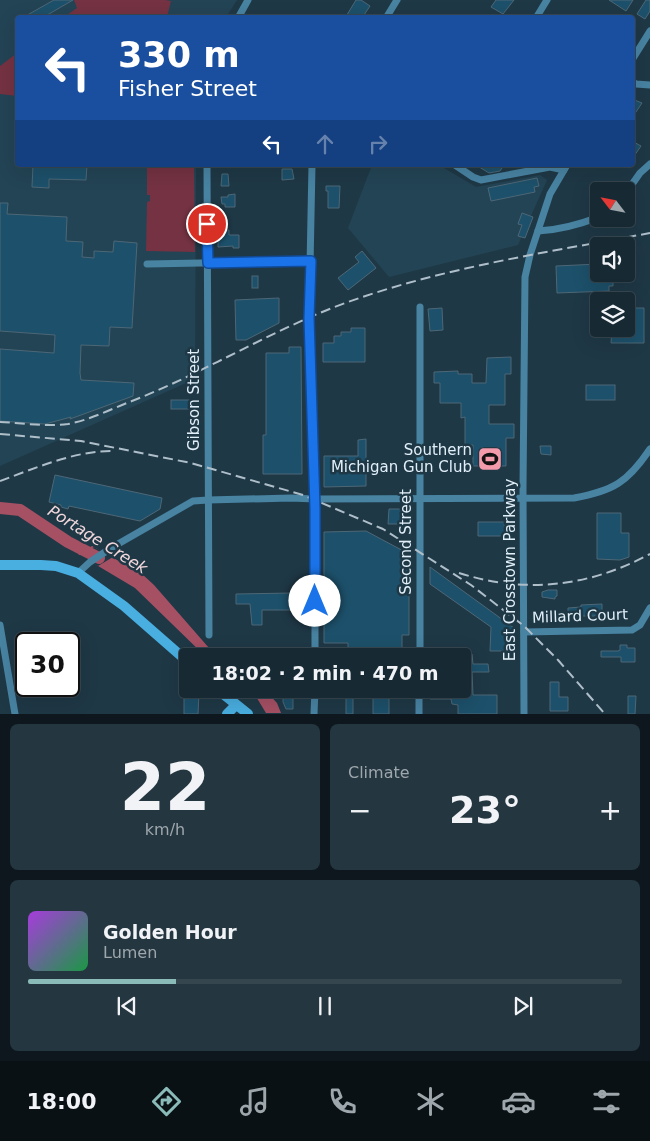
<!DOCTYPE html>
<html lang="en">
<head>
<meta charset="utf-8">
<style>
  body { margin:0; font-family:"DejaVu Sans",sans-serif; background:#243640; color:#f1f3f6; height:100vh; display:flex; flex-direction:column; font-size:19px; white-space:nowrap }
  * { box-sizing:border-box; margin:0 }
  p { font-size:16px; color:#9ea7ac }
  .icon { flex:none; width:28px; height:28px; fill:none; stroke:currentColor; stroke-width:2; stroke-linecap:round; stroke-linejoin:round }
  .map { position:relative; height:714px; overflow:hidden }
  .side { display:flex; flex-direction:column; gap:10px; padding:10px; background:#0d171d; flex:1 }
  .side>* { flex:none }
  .top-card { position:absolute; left:15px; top:15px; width:620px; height:152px; border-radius:5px; box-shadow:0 5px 20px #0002,0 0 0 1px #36464f; background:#1a4fa0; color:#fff; overflow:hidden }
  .needle { width:32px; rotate:302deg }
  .fabs { position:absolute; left:590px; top:182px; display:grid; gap:10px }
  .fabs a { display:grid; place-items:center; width:45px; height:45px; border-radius:5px; background:#172a34; box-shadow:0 5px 20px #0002,0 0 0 1px #36464f; font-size:25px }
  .speed { position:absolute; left:15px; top:632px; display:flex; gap:10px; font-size:25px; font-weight:700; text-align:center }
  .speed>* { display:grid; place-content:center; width:65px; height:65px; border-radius:50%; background:#172a34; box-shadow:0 5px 20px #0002,0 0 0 1px #36464f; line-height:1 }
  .speed .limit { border:2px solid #111; border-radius:8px; background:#fff; color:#111 }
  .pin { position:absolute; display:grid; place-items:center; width:42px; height:42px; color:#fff; margin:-21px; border:2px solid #fff; border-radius:50%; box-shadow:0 1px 5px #0007 }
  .me { position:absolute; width:55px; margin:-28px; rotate:0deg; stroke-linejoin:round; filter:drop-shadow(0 0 4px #0008) }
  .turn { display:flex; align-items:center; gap:18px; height:105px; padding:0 20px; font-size:22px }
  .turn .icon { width:65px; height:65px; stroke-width:2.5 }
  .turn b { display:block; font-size:35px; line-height:42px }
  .lanes { display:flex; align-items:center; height:48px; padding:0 20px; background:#0003; justify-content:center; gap:25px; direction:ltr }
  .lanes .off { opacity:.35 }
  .big { font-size:38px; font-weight:700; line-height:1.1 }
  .side .widget { flex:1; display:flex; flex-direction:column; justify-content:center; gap:8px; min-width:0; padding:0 18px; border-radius:8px; background:#243640 }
  .side .dial { align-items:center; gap:0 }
  .dial b { font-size:65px; line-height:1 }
  .song { display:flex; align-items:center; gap:15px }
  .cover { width:60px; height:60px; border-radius:8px; background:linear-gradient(135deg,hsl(280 70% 55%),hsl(140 70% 35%)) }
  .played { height:5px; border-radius:2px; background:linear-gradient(90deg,#8bbbb9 25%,#36464f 25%) }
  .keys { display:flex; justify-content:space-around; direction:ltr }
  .heat { display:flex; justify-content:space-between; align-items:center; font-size:28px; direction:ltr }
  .side .tiles { flex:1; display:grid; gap:10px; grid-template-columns:1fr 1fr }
  .widget:last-child { grid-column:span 2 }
  .trip { position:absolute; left:179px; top:648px; width:292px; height:50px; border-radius:5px; background:#172a34; box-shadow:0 5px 20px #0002,0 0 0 1px #36464f; font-weight:700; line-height:50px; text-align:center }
  .tabs { display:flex; height:80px; justify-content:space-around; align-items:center; background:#091115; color:#9ea7ac }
  .tabs .icon { width:35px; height:35px }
  .tabs .active { color:#8bbbb9 }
  .tabs b { font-size:22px; color:#f1f3f6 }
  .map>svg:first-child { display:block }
  .built { fill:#234455 }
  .green { fill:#743242 }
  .water { fill:#a65064 }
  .pier { fill:#1f3846 }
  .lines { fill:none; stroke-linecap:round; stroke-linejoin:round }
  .river { stroke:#a65064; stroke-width:12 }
  .building { fill:#1d506a; stroke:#4d6776 }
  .street { stroke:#4883a2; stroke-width:7 }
  .secondary { stroke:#49aee0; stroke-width:10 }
  .rail { stroke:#afbfca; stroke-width:2; stroke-dasharray:10 5; stroke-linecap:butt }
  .route-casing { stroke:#114b97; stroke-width:12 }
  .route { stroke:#1a73e8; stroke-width:9 }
  .labels { text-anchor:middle; stroke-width:5; stroke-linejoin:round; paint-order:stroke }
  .street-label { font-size:15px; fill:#e1eff8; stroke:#1f3846 }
  .poi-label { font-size:15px; fill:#e1eff8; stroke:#1f3846; text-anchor:end }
  .water-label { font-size:16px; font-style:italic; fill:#f3d9dd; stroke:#1f3846 }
</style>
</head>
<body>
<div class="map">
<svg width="650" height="714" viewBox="0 0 650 714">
  <rect width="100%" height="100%" fill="#1f3846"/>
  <g class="built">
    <path d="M0,0h237l-11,17 -208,1v147h178l-1,214 -195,87z"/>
    <path d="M372,165h67l37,22 64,-12 7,5 -29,65 -129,32 -41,-49z"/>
  </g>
  <g class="green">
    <path d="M74,0h91l6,1 -4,16h-103l13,-9z"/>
    <path d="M17,53v43l-17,-2v-28z"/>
    <path d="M147,165h47l1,87 -49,-1 1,-49 3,-1v-6h-3z"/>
  </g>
  <g class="water">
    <path d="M92,546l50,28 12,11 62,71h-11l-70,-68 -57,-34z"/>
    <path d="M246,689h18l13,14 4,10h-15l-11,-18z"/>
  </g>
  <path class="pier" d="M94,547l19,10 -15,9 -19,-10z"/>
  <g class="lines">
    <path class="river" d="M0,508l20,2 48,32 31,16"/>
  </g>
  <g class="building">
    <path d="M54,0h19l-31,18h-20z"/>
    <path d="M356,0h5l9,6 -8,12h-17z"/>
    <path d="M496,0h18l-11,14 -12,-7z"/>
    <path d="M609,0h24l-7,11z"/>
    <path d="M646,0h4v11l-5,8 -8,-5z"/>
    <path d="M632,99l10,4 -10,15z"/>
    <path d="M632,141l9,5 -9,13z"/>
    <path d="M33,165h54l-1,15 -37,-1v9l-17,-1z"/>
    <path d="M476,165h28l-4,6 -11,2z"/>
    <path d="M282,169h10l2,10 -12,1z"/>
    <path d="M222,174h6l1,12h-8z"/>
    <path d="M537,178l2,8 -5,1 1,5 -44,9 -3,-13z"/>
    <path d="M326,186h14l-1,22h-11v-17h-2z"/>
    <path d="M235,194v13h-10v-3h-3l-1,-7h7v-2z"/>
    <path d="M0,203h8l-1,11 60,3 -1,24 17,1 -1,15 12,1v-7l19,1 1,-11 23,2 -5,85 -22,-1 -1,19 -28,-1 -1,28 1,7 53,3 -1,13 -63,23 1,-2 -26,7 -45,-3v-72l54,4 1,-18 -55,-4z"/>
    <path d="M522,213l11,4 -8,21 -7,-2 4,-11 -4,-1z"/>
    <path d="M218,230h11v5h10v13h-6v-2l-15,1z"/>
    <path d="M362,251l14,17 -28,22 -10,-12 21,-16 -4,-5z"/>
    <path d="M599,264v10h14v12h-4v5l-52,2 -1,-27z"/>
    <rect x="252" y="276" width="6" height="12"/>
    <path d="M279,298v25l-33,17h-10l-1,-40z"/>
    <path d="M442,308l1,22 -13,1 -2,-22z"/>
    <path d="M626,308h18v35h-33l1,-14h14z"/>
    <path d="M351,328h14v34h-42v-19h11v-7h7v-4h10z"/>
    <path d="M289,347h12l1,127h-39v-39h3v-82h23z"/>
    <path d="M511,357v17h-6v31h-16v19h25v14h-8v28h-33v-21h-8v-28l-4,1v-15h-21v-20h-6v-11l24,-1v3h14v9h14l1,-25z"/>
    <rect x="586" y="385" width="29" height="15"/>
    <rect x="171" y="400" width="26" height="9"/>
    <path d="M366,439v47l-42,1v-31h34v-16z"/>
    <path d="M540,446h11v9l-10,-1z"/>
    <path d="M55,475l107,23 -2,11 -20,12 -71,-15 -1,3 -7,-2v-2l-12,-3z"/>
    <path d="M389,509h19l1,15h-21z"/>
    <path d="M597,513h24v20h8v24l-9,3 -23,-1z"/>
    <path d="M478,522h26l1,14h-27z"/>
    <path d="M366,531l43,23v81h-7v21l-54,-1v-12h-24v-111z"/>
    <path d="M430,567l84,61v23h-24l1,-24 -61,-43z"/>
    <path d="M548,590h9v6l-2,1v2l-13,-2v-5z"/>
    <path d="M292,593v17h-30v15h-10l-2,-21h-14v-10z"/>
    <path d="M602,604v12h-34v-8l13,-1v-2z"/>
    <path d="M620,645h7v3h8v14h-14v-5h-20v-6h17l2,-1z"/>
    <path d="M465,653l7,1 1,10h15l1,8h-17l1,23h24v19h-39v-9l-6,-1 -1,-5h-21v-7h22l-1,-3h11v-34h2z"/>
    <path d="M550,682h9v15h9v14h-18z"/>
    <path d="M276,689h13v8h4v12h-7l-3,-7v-8h-7z"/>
    <rect x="373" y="689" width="16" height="25"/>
    <rect x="346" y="692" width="7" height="22"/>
    <path d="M184,693h15l-1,21h-14z"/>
    <path d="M628,696h8l-1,18h-7z"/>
  </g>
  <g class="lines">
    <g class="street">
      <path d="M238,18l10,-18"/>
      <path d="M386,18l11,-18"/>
      <path d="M536,18l11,-18"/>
      <path d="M632,60l18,-29"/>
      <path d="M632,82l4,2 14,1"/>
      <path d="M207,165l2,470"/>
      <path d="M312,165l-3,152 6,191v148"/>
      <path d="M455,165l18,12 8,3 69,-13 14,3"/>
      <path d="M626,193l14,-20 10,-9"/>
      <path d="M538,231c22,-1 40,-6 61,-14"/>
      <path d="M147,264l164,-3"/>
      <path d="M420,307v349"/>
      <path d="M78,573l12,-11 21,-14 82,-47 15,-1 83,-2 24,1 259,-1c39,-7 54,-16 76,-49"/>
      <path d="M0,625l15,89"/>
      <path d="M524,632l108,-2 8,-5 10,-17"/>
      <path d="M314,714l1,-25"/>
      <path d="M419,714v-25"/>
      <path d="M524,714l-1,-226 2,-211 5,-22 20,-61 17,-29"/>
    </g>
    <g class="secondary">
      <path d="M0,565h41l15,1 22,7 46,33 64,56"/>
      <path d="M217,689l31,25"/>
      <path d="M227,714l9,-9"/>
    </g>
    <g class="rail">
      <path d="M0,422c22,1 46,5 68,2 22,-4 43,-15 64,-23 74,-29 141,-72 216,-99 98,-35 201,-50 302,-69"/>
      <path d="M0,434l81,7 110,22 112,32 80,34 88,56 53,41 34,34 47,54"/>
      <path d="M0,481c36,-13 76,-31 115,-30"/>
      <path d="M459,573c67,21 129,14 191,-19"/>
    </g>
  </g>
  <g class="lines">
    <defs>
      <path id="route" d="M207,224l1,39 103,-2 -2,57 6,190v93"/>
    </defs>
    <use href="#route" class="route-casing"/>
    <use href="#route" class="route"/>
  </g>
  <defs>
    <symbol id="stadium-square" viewBox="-11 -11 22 22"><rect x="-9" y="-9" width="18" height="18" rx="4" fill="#f39aab" stroke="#1f3846"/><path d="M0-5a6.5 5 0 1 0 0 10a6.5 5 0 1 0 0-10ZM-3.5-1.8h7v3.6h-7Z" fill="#111"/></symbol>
  </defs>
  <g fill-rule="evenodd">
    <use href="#stadium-square" x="476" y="445" width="28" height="28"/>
  </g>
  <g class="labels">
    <g class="street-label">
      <text transform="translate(194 400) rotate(-90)" y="5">Gibson Street</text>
      <text transform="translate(406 542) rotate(-90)" y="5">Second Street</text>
      <text transform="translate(510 570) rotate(-90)" y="5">East Crosstown Parkway</text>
      <text transform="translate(580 616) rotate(-2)" y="5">Millard Court</text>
    </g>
    <g class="poi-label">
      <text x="472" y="455">Southern<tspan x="472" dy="17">Michigan Gun Club</tspan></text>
    </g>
    <g class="water-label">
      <text transform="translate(98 539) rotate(32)" y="6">Portage Creek</text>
    </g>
  </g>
</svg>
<div class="fabs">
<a><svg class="needle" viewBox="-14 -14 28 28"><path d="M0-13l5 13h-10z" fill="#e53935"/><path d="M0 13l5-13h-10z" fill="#9ea7ac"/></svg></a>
<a><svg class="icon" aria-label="sound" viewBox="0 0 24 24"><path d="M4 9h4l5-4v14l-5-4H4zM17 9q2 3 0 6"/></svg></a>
<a><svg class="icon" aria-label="layers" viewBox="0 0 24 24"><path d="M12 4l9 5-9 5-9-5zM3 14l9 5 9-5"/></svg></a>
</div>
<div class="speed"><div class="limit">30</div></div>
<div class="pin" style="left:207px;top:224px;background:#d93025"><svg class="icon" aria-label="arrive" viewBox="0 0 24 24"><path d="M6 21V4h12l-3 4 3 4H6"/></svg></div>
<svg class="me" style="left:315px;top:601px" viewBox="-20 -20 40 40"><circle r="19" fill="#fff"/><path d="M0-13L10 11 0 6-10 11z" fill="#1a73e8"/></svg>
<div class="trip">18:02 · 2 min · 470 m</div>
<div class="top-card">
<div class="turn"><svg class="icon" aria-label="left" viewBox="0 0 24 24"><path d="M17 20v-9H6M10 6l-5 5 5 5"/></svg><div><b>330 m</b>Fisher Street</div></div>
<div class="lanes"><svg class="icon" aria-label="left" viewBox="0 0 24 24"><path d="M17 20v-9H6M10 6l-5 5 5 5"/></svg><svg class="icon off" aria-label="ahead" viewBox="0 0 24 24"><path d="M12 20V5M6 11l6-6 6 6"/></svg><svg class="icon off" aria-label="right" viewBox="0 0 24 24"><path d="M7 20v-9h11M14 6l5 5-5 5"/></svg></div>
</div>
</div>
<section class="side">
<div class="tiles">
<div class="widget dial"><b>22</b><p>km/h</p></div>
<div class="widget"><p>Climate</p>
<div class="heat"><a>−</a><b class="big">23°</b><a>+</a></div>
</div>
<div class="widget">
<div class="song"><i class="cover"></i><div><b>Golden Hour</b><p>Lumen</p></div></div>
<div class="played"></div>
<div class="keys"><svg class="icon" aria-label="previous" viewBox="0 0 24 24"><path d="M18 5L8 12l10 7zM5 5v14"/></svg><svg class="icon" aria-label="pause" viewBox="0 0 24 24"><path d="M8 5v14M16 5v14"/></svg><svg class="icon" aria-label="next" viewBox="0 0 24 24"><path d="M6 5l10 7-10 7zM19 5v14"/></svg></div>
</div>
</div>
</section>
<nav class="tabs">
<b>18:00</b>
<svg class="icon active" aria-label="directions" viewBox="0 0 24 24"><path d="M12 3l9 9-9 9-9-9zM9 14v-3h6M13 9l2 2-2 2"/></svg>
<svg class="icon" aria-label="music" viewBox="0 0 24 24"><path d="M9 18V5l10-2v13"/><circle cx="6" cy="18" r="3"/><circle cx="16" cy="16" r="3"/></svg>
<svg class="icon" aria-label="phone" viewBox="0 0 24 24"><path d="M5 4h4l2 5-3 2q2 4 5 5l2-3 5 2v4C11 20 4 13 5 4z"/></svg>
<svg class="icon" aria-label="climate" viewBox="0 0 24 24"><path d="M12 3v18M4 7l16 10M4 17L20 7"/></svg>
<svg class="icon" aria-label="car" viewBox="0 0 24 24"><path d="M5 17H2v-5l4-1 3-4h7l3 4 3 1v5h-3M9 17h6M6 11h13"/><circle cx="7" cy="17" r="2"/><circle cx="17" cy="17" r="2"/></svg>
<svg class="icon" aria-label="filters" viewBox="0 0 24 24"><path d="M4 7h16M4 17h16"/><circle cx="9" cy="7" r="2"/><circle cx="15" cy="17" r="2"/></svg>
</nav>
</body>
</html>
